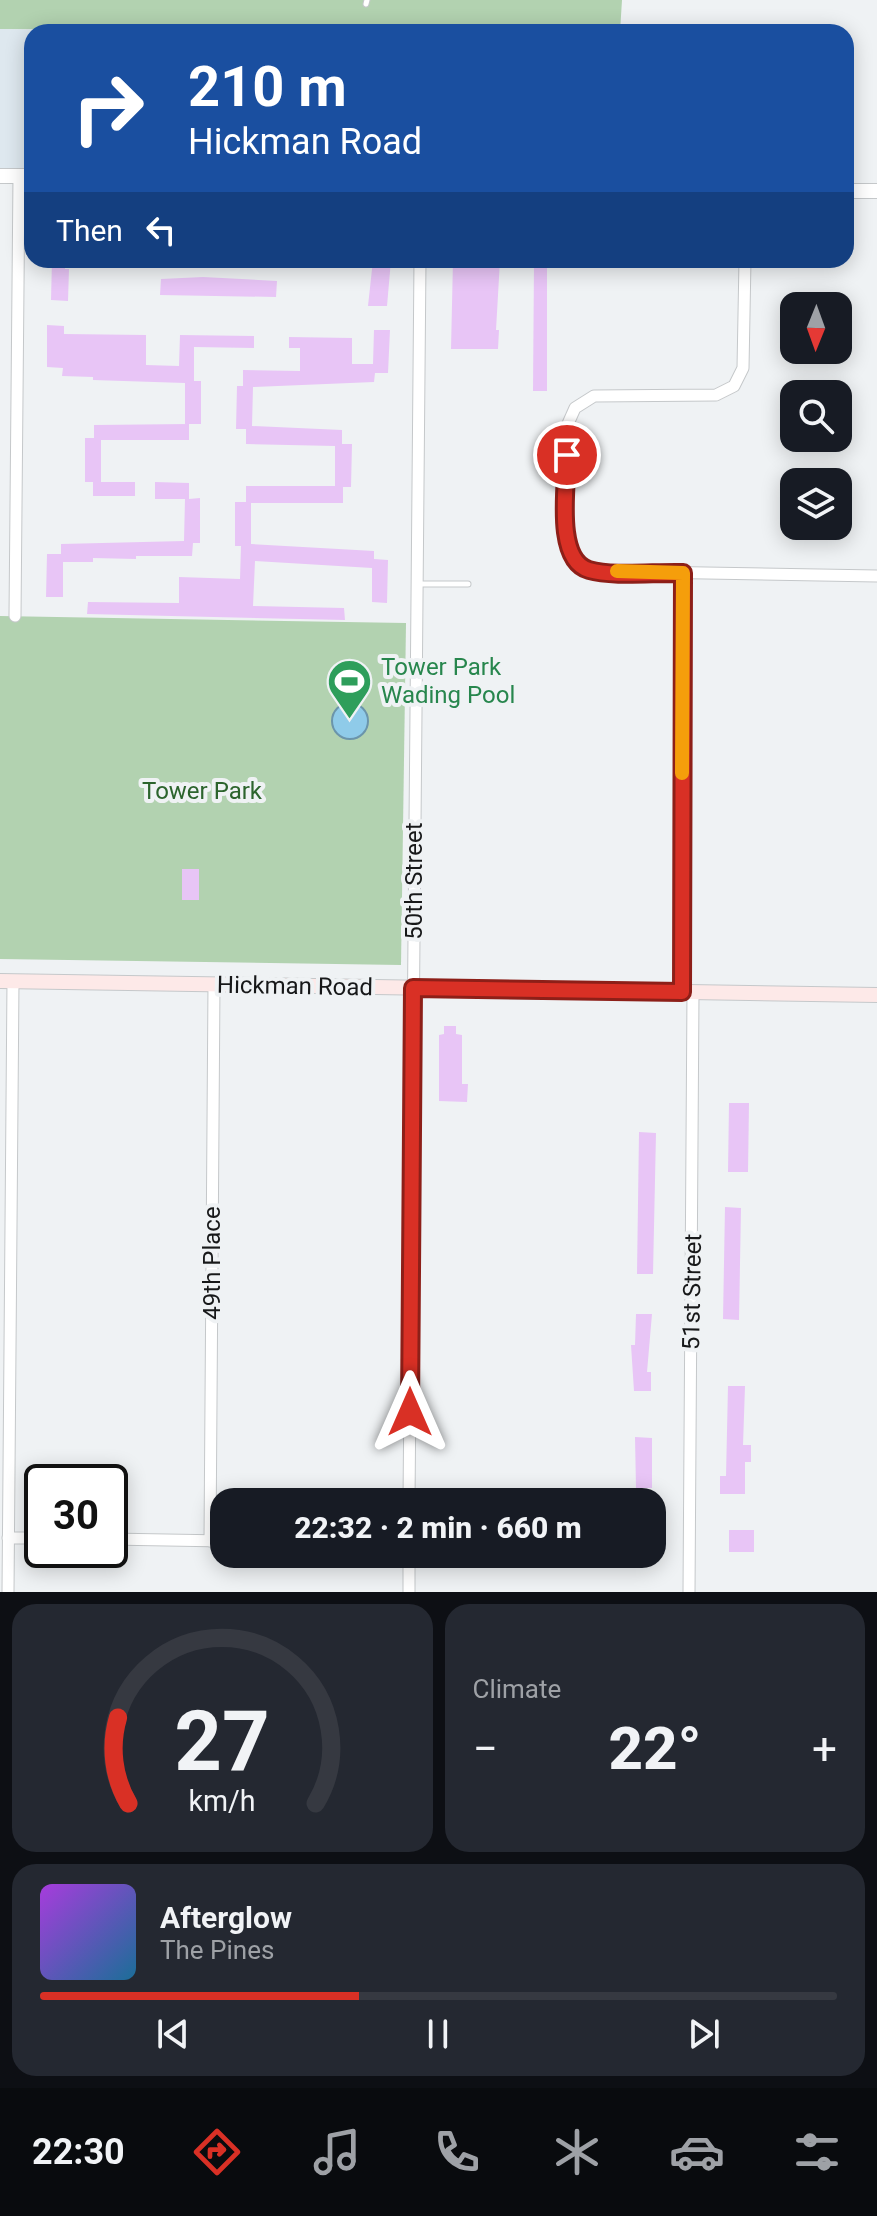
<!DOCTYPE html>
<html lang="en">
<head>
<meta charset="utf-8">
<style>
  body { margin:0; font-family:Roboto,sans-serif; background:#242831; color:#f1f3f6; height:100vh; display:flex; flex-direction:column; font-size:30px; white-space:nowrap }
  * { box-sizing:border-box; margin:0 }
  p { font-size:26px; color:#9ea1a6 }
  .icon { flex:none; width:44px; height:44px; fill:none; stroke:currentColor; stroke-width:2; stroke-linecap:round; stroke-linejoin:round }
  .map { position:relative; height:1592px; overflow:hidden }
  .side { display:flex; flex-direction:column; gap:12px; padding:12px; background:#0d0f14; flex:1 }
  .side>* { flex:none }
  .top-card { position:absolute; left:24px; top:24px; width:830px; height:244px; border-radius:24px; box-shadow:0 4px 20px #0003; background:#1a4fa0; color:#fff; overflow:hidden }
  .needle { width:52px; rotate:181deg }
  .controls { position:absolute; left:780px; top:292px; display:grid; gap:16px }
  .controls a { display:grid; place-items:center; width:72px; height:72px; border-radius:16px; background:#171b24; box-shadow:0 4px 20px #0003; font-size:40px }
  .speed { position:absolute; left:24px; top:1464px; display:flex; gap:16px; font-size:40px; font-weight:700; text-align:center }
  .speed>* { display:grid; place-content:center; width:104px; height:104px; border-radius:50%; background:#171b24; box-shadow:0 4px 20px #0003; line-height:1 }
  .speed .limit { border:4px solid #111; border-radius:12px; background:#fff; color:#111 }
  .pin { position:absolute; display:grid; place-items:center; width:68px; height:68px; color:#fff; margin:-34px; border:4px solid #fff; border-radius:50%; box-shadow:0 2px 8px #0007 }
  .me { position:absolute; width:88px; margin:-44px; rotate:0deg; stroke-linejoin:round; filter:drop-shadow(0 0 6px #0008) }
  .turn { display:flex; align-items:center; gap:28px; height:168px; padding:0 32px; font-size:36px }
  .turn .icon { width:104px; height:104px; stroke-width:2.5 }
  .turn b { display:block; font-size:56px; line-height:68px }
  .then { display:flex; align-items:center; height:76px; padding:0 32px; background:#0003; gap:16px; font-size:30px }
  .big { font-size:60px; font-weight:800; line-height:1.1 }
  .side .widget { flex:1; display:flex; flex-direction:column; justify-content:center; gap:12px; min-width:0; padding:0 28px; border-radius:24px; background:#242831 }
  .side .dial { align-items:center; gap:0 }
  .dial svg { height:208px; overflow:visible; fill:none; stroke:#363941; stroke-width:7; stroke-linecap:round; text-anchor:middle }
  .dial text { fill:#f1f3f6; stroke:none }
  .song { display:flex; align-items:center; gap:24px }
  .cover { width:96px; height:96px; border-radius:12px; background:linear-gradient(135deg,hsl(280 70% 55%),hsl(200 70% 35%)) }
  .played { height:8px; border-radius:4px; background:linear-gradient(90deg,#d93025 40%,#363941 40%) }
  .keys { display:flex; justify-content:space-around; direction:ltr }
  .heat { display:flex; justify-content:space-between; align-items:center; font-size:44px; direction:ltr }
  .side .tiles { flex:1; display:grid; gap:12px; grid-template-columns:1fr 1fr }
  .widget:last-child { grid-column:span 2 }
  .trip { position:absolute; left:210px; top:1488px; width:456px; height:80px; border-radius:24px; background:#171b24; box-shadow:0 4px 20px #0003; font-weight:800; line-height:80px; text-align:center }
  .dock { display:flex; height:128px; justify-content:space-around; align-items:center; background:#090b0e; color:#9ea1a6 }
  .dock .icon { width:56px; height:56px }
  .dock .active { color:#d93025 }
  .dock b { font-size:36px; color:#f1f3f6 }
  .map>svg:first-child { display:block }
  .built { fill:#dee8ef }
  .green { fill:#b2d2b0 }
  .water { fill:#8fcbe9; stroke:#6b95ab; stroke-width:2 }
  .building { fill:#e8c5f6 }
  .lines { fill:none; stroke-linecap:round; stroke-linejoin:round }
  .service-casing { stroke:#c5c8ca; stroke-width:7 }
  .minor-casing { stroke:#c5c8ca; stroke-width:13 }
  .tertiary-casing { stroke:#c5c8ca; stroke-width:16 }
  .secondary-casing { stroke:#c5c8ca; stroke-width:16 }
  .service { stroke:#fff; stroke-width:5 }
  .minor { stroke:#fff; stroke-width:11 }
  .tertiary { stroke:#fff; stroke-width:14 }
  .secondary { stroke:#fde9e8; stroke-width:14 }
  .route-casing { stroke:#8d1f18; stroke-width:20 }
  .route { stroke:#d93025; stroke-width:14 }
  .slow { stroke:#f59e0b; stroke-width:14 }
  .labels { text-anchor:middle; stroke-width:8; stroke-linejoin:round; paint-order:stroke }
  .leisure-label { font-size:24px; fill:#27864d; stroke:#eff2f4; text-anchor:start }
  .park-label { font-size:24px; fill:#2c642d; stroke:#eff2f4 }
  .street-label { font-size:24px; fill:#171819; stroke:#eff2f4 }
</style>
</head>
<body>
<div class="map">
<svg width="877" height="1592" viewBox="0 0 877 1592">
  <rect width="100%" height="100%" fill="#eff2f4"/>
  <path class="built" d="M0,29l180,3h-148v144h-32z"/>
  <g class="green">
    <path d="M0,0h622l-2,32 -620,-3z"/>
    <path d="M0,616l406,7 -5,342 -401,-6z"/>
  </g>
  <circle class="water" cx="350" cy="721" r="18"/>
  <g class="building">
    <path d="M52,260h13v9h4l-1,32 -17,-1z"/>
    <path d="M373,260h18l-4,46h-19z"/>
    <path d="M453,260h47l-4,70h3l-1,19h-47z"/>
    <path d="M534,262h13v129h-14z"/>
    <path d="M203,277l74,4 -1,16 -116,-2 1,-16z"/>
    <path d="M47,325l17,1v8l82,1v30l33,1 1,-31 74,1v12l-60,-1v34h7v43h-16v-41l-92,-3v-3l-31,-1 1,-8 -16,-1z"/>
    <path d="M374,330h16l-2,43h-13l-1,9 -121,5 -1,39 90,4v14h10l-1,43h-8v16h-92v41l123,7v8l14,1 -1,43 -15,-1v-34l-117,-7 -2,45 91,2 1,12 -258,-6 1,-12 91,1v-26l61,2 1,-33h-6v-44h11v-16h89v-40l-89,-2v-15h-10l1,-43h6v-16l57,1v-23h-11v-11l63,1v26h21z"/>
    <path d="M189,424v16h-88v42h34v14h-42v-14h-8v-44h9v-13z"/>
    <path d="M155,482l34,1v16l11,-1v45h-7l-1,13h-56v3l-43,-1v4h-30v35h-17l1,-43h14v-10l123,-3 1,-42h-30z"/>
    <rect x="182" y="869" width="17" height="31"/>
    <path d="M444,1026h12v8l6,1v49h6l-1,18 -28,-1v-66l5,-1z"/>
    <path d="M729,1103h20l-1,69h-20z"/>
    <path d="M639,1132l17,1 -3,141h-16z"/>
    <path d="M725,1207l16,1 -2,112 -16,-1z"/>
    <path d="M636,1314h16l-5,58h4v19h-17l-3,-46h4z"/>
    <path d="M728,1386h17l-2,59h8v17h-6v32h-25v-18h6z"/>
    <path d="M635,1437l17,1v50h-16z"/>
    <rect x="729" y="1530" width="25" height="22"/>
  </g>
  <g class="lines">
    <defs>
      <g id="service">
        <path d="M366,4l1,-4"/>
        <path d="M418,584h50"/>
      </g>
      <g id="minor">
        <path d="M745,260l-2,108 -9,18 -18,9 -122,1 -19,12 -8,18 1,124 13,16 9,5 287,5"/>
        <path d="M15,616l4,-440"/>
        <path d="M682,992l1,-419"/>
        <path d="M409,1502l11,-1242"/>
        <path d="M8,1538h34"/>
        <path d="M110,1539l114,2"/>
        <path d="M210,1541l4,-557"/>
        <path d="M8,1592l5,-611"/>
        <path d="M409,1592v-38"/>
        <path d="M689,1592l4,-600"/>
      </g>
      <g id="tertiary">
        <path d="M0,176h32"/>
        <path d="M846,191h31"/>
      </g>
      <path id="secondary" d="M0,981l877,14"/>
    </defs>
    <use href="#service" class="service-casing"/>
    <use href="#minor" class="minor-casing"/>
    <use href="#tertiary" class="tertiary-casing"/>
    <use href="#secondary" class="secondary-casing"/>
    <use href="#service" class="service"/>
    <use href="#minor" class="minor"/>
    <use href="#tertiary" class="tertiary"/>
    <use href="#secondary" class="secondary"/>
  </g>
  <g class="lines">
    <defs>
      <path id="route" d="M410,1412l3,-424 269,4 1,-419c-27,-1 -70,4 -94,-3 -35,-10 -22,-87 -22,-115"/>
    </defs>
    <use href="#route" class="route-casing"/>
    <use href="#route" class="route"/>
    <path class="slow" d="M617,571l66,2 -1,200"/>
  </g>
  <defs>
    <symbol id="stadium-pin" viewBox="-11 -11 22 30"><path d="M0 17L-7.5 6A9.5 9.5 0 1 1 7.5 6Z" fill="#2e9e5b" stroke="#eff2f4"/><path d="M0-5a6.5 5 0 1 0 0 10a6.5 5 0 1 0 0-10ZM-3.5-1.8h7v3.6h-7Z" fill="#fff"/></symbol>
  </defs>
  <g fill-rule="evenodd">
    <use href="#stadium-pin" x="324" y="656" width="51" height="69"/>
  </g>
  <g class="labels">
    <g class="leisure-label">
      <text x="381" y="675">Tower Park<tspan x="381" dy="28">Wading Pool</tspan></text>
    </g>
    <g class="park-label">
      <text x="202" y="799">Tower Park</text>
    </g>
    <g class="street-label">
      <text transform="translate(414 881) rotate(-90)" y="8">50th Street</text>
      <text transform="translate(295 986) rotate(1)" y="8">Hickman Road</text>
      <text transform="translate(212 1263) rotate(-90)" y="8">49th Place</text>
      <text transform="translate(692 1292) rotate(-89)" y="8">51st Street</text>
    </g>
  </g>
</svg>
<div class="controls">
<a><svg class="needle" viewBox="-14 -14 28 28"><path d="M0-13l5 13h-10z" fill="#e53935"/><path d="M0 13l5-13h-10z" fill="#9ea1a6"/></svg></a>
<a><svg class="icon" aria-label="search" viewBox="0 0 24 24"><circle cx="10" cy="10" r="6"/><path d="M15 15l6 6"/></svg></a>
<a><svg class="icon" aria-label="layers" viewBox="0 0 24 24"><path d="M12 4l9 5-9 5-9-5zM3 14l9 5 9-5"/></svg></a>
</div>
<div class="speed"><div class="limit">30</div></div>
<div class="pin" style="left:567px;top:455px;background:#d93025"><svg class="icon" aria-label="arrive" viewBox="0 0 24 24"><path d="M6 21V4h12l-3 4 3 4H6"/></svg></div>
<svg class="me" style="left:410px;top:1412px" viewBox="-20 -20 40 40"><path d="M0-17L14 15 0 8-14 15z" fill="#d93025" stroke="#fff" stroke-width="4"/></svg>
<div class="trip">22:32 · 2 min · 660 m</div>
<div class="top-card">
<div class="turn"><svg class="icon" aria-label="right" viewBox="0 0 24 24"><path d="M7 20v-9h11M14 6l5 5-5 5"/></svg><div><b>210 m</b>Hickman Road</div></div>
<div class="then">Then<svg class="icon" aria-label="left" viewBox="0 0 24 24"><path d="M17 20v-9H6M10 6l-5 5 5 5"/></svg></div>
</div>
</div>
<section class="side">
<div class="tiles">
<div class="widget dial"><svg viewBox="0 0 100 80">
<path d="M14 69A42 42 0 1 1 86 69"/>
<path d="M14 69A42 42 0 0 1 10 36" stroke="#d93025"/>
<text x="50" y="56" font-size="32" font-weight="700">27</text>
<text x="50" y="72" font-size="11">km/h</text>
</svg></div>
<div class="widget"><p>Climate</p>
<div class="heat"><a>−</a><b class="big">22°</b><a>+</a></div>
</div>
<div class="widget">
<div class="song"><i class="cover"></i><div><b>Afterglow</b><p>The Pines</p></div></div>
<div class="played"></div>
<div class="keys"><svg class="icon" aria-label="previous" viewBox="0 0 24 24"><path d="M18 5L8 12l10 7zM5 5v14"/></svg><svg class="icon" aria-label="pause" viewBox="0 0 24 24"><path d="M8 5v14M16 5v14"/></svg><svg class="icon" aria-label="next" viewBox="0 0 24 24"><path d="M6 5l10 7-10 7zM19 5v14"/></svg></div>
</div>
</div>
</section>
<nav class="dock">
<b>22:30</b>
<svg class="icon active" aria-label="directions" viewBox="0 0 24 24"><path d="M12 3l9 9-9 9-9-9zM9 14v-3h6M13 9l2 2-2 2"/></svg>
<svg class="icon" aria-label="music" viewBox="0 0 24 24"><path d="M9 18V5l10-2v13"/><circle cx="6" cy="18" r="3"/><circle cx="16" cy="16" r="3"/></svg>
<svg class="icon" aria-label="phone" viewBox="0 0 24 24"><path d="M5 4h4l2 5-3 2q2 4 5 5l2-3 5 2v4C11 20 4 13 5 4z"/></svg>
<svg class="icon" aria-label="climate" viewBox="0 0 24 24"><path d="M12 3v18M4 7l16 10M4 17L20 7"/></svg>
<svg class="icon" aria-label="car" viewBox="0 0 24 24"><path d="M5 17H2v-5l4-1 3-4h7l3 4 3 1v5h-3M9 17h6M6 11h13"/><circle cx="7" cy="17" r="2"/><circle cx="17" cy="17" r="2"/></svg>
<svg class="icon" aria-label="filters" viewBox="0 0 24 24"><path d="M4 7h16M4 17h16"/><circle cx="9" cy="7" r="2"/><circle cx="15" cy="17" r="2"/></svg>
</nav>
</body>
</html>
